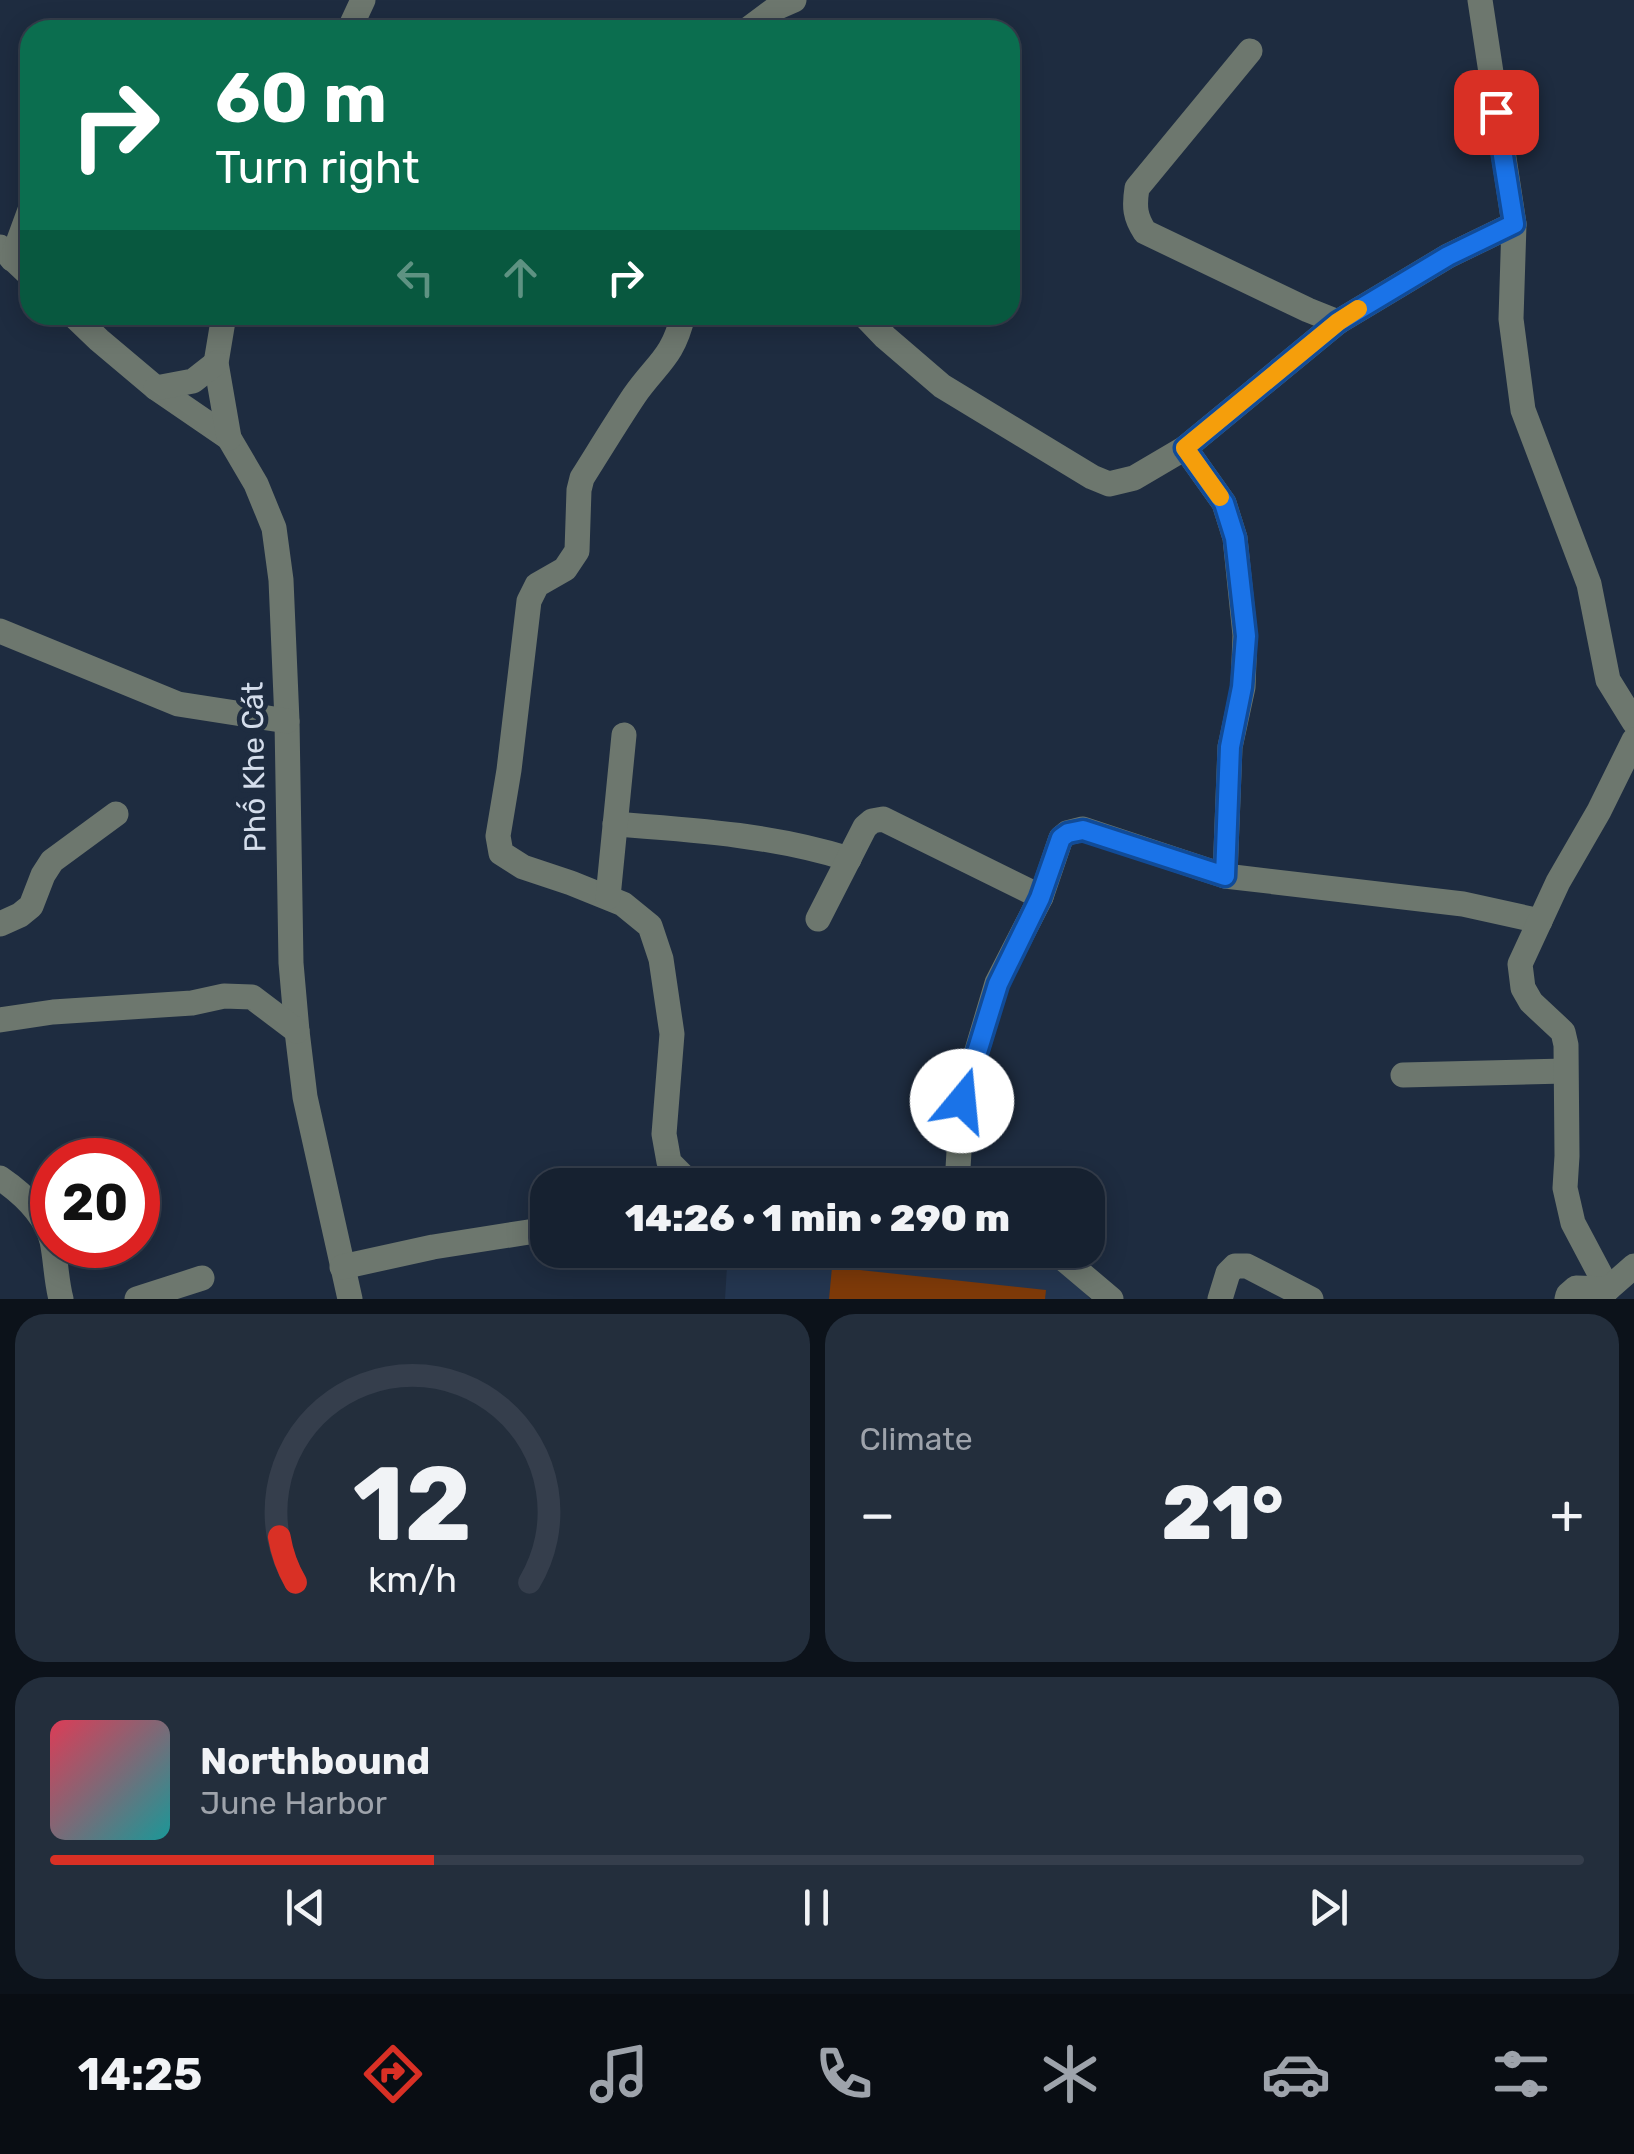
<!DOCTYPE html>
<html lang="en">
<head>
<meta charset="utf-8">
<style>
  body { margin:0; font-family:Rubik,sans-serif; background:#232e3c; color:#f1f3f6; height:100vh; display:flex; flex-direction:column; font-size:38px; white-space:nowrap }
  * { box-sizing:border-box; margin:0 }
  p { font-size:32px; color:#9ea3ab }
  .icon { flex:none; width:55px; height:55px; fill:none; stroke:currentColor; stroke-width:2; stroke-linecap:round; stroke-linejoin:round }
  .map { position:relative; height:1299px; overflow:hidden }
  .details { display:flex; flex-direction:column; gap:15px; padding:15px; background:#0c121a; flex:1 }
  .details>* { flex:none }
  .banner { position:absolute; left:20px; top:20px; width:1000px; height:305px; border-radius:30px; box-shadow:0 5px 25px #0003,0 0 0 2px #353e4c; background:#0b6e4f; color:#fff; overflow:hidden }
  .speed { position:absolute; left:30px; top:1138px; display:flex; gap:20px; font-size:50px; font-weight:700; text-align:center }
  .speed>* { display:grid; place-content:center; width:130px; height:130px; border-radius:50%; background:#162130; box-shadow:0 5px 25px #0003,0 0 0 2px #353e4c; line-height:1 }
  .speed .limit { border:15px solid #d22; background:#fff; color:#111 }
  .pin { position:absolute; display:grid; place-items:center; width:85px; height:85px; color:#fff; margin:-42px; border-radius:20px; box-shadow:0 5px 15px #0006 }
  .me { position:absolute; width:110px; margin:-55px; rotate:17deg; stroke-linejoin:round; filter:drop-shadow(0 0 8px #0008) }
  .turn { display:flex; align-items:center; gap:35px; height:210px; padding:0 30px; font-size:45px }
  .turn .icon { width:130px; height:130px; stroke-width:2.5 }
  .turn b { display:block; font-size:70px; line-height:85px }
  .lanes { display:flex; align-items:center; height:95px; padding:0 30px; background:#0003; justify-content:center; gap:50px; direction:ltr }
  .lanes .off { opacity:.35 }
  .big { font-size:75px; font-weight:800; line-height:1.1 }
  .details .card { flex:1; display:flex; flex-direction:column; justify-content:center; gap:15px; min-width:0; padding:0 35px; border-radius:30px; background:#232e3c }
  .details .dial { align-items:center; gap:0 }
  .dial svg { height:260px; overflow:visible; fill:none; stroke:#353e4c; stroke-width:7; stroke-linecap:round; text-anchor:middle }
  .dial text { fill:#f1f3f6; stroke:none }
  .song { display:flex; align-items:center; gap:30px }
  .cover { width:120px; height:120px; border-radius:15px; background:linear-gradient(135deg,hsl(350 70% 55%),hsl(180 70% 35%)) }
  .played { height:10px; border-radius:5px; background:linear-gradient(90deg,#d93025 25%,#353e4c 25%) }
  .keys { display:flex; justify-content:space-around; direction:ltr }
  .heat { display:flex; justify-content:space-between; align-items:center; font-size:55px; direction:ltr }
  .details .tiles { flex:1; display:grid; gap:15px; grid-template-columns:1fr 1fr }
  .card:last-child { grid-column:span 2 }
  .trip { position:absolute; left:530px; top:1168px; width:575px; height:100px; border-radius:30px; background:#162130; box-shadow:0 5px 25px #0003,0 0 0 2px #353e4c; font-weight:800; line-height:100px; text-align:center }
  .tab-bar { display:flex; height:160px; justify-content:space-around; align-items:center; background:#090d13; color:#9ea3ab }
  .tab-bar .icon { width:70px; height:70px }
  .tab-bar .active { color:#d93025 }
  .tab-bar b { font-size:45px; color:#f1f3f6 }
  .map>svg:first-child { display:block }
  .built { fill:#243650 }
  .building { fill:#7e3a09 }
  .lines { fill:none; stroke-linecap:round; stroke-linejoin:round }
  .minor { stroke:#6d776e; stroke-width:25 }
  .route-casing { stroke:#114b97; stroke-width:25 }
  .route { stroke:#1a73e8; stroke-width:18 }
  .slow { stroke:#f59e0b; stroke-width:18 }
  .labels { text-anchor:middle; stroke-width:10; stroke-linejoin:round; paint-order:stroke }
  .street-label { font-size:30px; fill:#d4ddeb; stroke:#1e2c40 }
</style>
</head>
<body>
<div class="map">
<svg width="1634" height="1299" viewBox="0 0 1634 1299">
  <rect width="100%" height="100%" fill="#1e2c40"/>
  <path class="built" d="M728,1250h307l30,20 25,29h-365z"/>
  <path class="building" d="M832,1267l214,23 -1,9h-216z"/>
  <g class="lines">
    <g class="minor">
      <path d="M1480,0l34,224 -3,95 12,91 66,174 19,96 26,42"/>
      <path d="M349,30l14,-30"/>
      <path d="M747,30l31,-23 16,-7"/>
      <path d="M1250,51l-113,137c-3,19 -2,29 8,44l163,78 30,12"/>
      <path d="M0,247l30,28"/>
      <path d="M12,259l18,-49"/>
      <path d="M73,315l26,25 57,48 73,50 27,46 18,44 7,52 6,141 4,242 6,68 8,66 45,202"/>
      <path d="M224,315l-8,48 13,75"/>
      <path d="M683,315c-10,43 -26,48 -49,81 -18,27 -35,55 -52,82l-3,12 -2,61 -12,18 -28,16 -8,16 -20,169 -11,66 3,17 22,14 48,16 52,21 27,22 11,33 11,75 -8,100 5,28 19,19 14,4"/>
      <path d="M864,315l21,22 57,49 150,91 17,7 25,-6 51,-30 153,-126 110,-66 66,-32"/>
      <path d="M156,388l37,-7 23,-18"/>
      <path d="M1185,448l39,55 11,35 10,97 -2,52 -13,60 -5,129 238,28 77,17"/>
      <path d="M0,631l178,73 109,17"/>
      <path d="M615,824c79,6 158,11 234,35"/>
      <path d="M608,897l16,-162"/>
      <path d="M818,919l47,-92 7,-6 11,-2 158,78"/>
      <path d="M0,924l20,-9 11,-9 12,-31 9,-14 64,-47"/>
      <path d="M0,1020l53,-8 139,-9 32,-7 28,1 45,34"/>
      <path d="M1403,1075l162,-4"/>
      <path d="M0,1178c22,15 45,36 52,63 4,19 4,39 9,58"/>
      <path d="M957,1185l5,-84 35,-118 44,-86 20,-59 6,-5 16,-4 142,47"/>
      <path d="M1053,1250l58,49"/>
      <path d="M342,1267l91,-20 115,-18"/>
      <path d="M1608,1289l-35,-66 -8,-35 2,-32 -1,-111 -3,-13 -32,-30 -8,-14 -3,-24 38,-82 41,-71 35,-71"/>
      <path d="M137,1299l65,-21"/>
      <path d="M1220,1299l8,-26 7,-7h12l64,33"/>
      <path d="M1567,1299l1,-4 8,-7 32,1 26,-23"/>
    </g>
  </g>
  <g class="lines">
    <defs>
      <path id="route" d="M962,1101l36,-117 42,-86 21,-60 7,-5 15,-3 142,46 5,-129 12,-60 4,-51 -11,-98 -11,-35 -39,-55 153,-126 110,-66 66,-32 -18,-112"/>
    </defs>
    <use href="#route" class="route-casing"/>
    <use href="#route" class="route"/>
    <path class="slow" d="M1220,497l-35,-49 153,-126 20,-13"/>
  </g>
  <g class="labels">
    <g class="street-label">
      <text transform="translate(254 767) rotate(-91)" y="10">Phố Khe Cát</text>
    </g>
  </g>
</svg>
<div class="speed"><div class="limit">20</div></div>
<div class="pin" style="left:1496px;top:112px;background:#d93025"><svg class="icon" aria-label="arrive" viewBox="0 0 24 24"><path d="M6 21V4h12l-3 4 3 4H6"/></svg></div>
<svg class="me" style="left:962px;top:1101px" viewBox="-20 -20 40 40"><circle r="19" fill="#fff"/><path d="M0-13L10 11 0 6-10 11z" fill="#1a73e8"/></svg>
<div class="trip">14:26 · 1 min · 290 m</div>
<div class="banner">
<div class="turn"><svg class="icon" aria-label="right" viewBox="0 0 24 24"><path d="M7 20v-9h11M14 6l5 5-5 5"/></svg><div><b>60 m</b>Turn right</div></div>
<div class="lanes"><svg class="icon off" aria-label="left" viewBox="0 0 24 24"><path d="M17 20v-9H6M10 6l-5 5 5 5"/></svg><svg class="icon off" aria-label="ahead" viewBox="0 0 24 24"><path d="M12 20V5M6 11l6-6 6 6"/></svg><svg class="icon" aria-label="right" viewBox="0 0 24 24"><path d="M7 20v-9h11M14 6l5 5-5 5"/></svg></div>
</div>
</div>
<section class="details">
<div class="tiles">
<div class="card dial"><svg viewBox="0 0 100 80">
<path d="M14 69A42 42 0 1 1 86 69"/>
<path d="M14 69A42 42 0 0 1 9 55" stroke="#d93025"/>
<text x="50" y="56" font-size="32" font-weight="700">12</text>
<text x="50" y="72" font-size="11">km/h</text>
</svg></div>
<div class="card"><p>Climate</p>
<div class="heat"><a>−</a><b class="big">21°</b><a>+</a></div>
</div>
<div class="card">
<div class="song"><i class="cover"></i><div><b>Northbound</b><p>June Harbor</p></div></div>
<div class="played"></div>
<div class="keys"><svg class="icon" aria-label="previous" viewBox="0 0 24 24"><path d="M18 5L8 12l10 7zM5 5v14"/></svg><svg class="icon" aria-label="pause" viewBox="0 0 24 24"><path d="M8 5v14M16 5v14"/></svg><svg class="icon" aria-label="next" viewBox="0 0 24 24"><path d="M6 5l10 7-10 7zM19 5v14"/></svg></div>
</div>
</div>
</section>
<nav class="tab-bar">
<b>14:25</b>
<svg class="icon active" aria-label="directions" viewBox="0 0 24 24"><path d="M12 3l9 9-9 9-9-9zM9 14v-3h6M13 9l2 2-2 2"/></svg>
<svg class="icon" aria-label="music" viewBox="0 0 24 24"><path d="M9 18V5l10-2v13"/><circle cx="6" cy="18" r="3"/><circle cx="16" cy="16" r="3"/></svg>
<svg class="icon" aria-label="phone" viewBox="0 0 24 24"><path d="M5 4h4l2 5-3 2q2 4 5 5l2-3 5 2v4C11 20 4 13 5 4z"/></svg>
<svg class="icon" aria-label="climate" viewBox="0 0 24 24"><path d="M12 3v18M4 7l16 10M4 17L20 7"/></svg>
<svg class="icon" aria-label="car" viewBox="0 0 24 24"><path d="M5 17H2v-5l4-1 3-4h7l3 4 3 1v5h-3M9 17h6M6 11h13"/><circle cx="7" cy="17" r="2"/><circle cx="17" cy="17" r="2"/></svg>
<svg class="icon" aria-label="filters" viewBox="0 0 24 24"><path d="M4 7h16M4 17h16"/><circle cx="9" cy="7" r="2"/><circle cx="15" cy="17" r="2"/></svg>
</nav>
</body>
</html>
